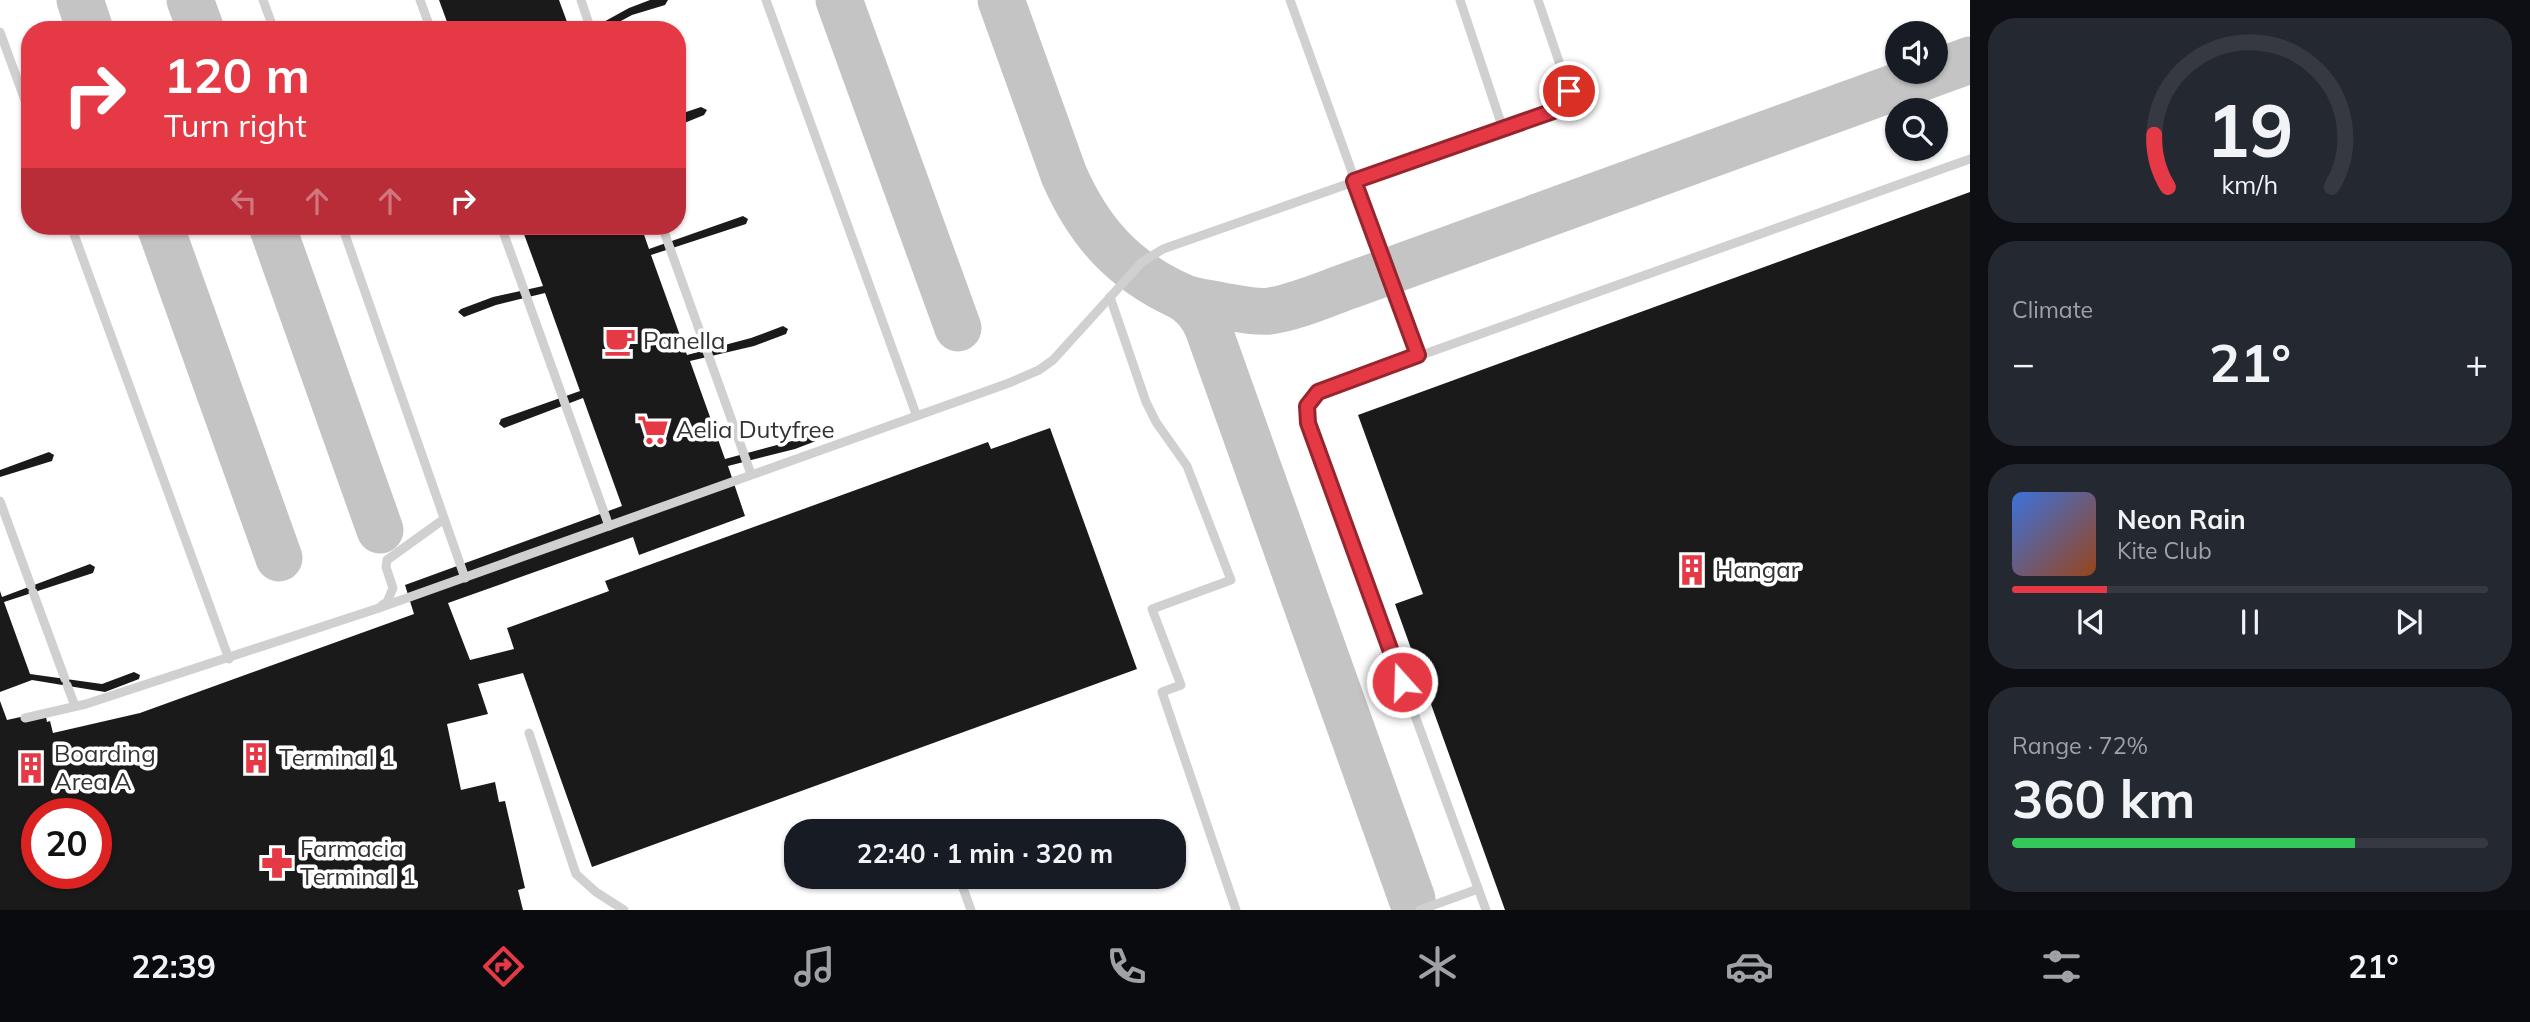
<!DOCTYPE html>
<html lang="en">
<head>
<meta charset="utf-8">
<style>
  body { margin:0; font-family:Mulish,sans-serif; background:#242831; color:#f1f3f6; height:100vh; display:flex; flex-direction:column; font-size:26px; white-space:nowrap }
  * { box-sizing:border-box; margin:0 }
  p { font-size:23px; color:#9ea1a6 }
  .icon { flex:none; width:38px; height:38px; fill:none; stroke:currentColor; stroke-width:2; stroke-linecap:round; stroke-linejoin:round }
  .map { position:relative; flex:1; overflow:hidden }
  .sheet { display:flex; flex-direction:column; gap:18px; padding:18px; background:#0d0f14; width:560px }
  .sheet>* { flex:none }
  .guide { position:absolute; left:21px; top:21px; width:665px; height:214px; border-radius:28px; box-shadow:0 2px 5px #0004; background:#e63946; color:#fff; overflow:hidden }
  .tools { position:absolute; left:1885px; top:21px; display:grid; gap:14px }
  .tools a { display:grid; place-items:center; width:63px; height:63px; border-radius:50%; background:#171b24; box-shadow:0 2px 5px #0004; font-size:35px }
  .speed { position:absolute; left:21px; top:798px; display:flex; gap:14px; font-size:35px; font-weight:700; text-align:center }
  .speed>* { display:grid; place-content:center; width:91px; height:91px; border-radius:50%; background:#171b24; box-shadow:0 2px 5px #0004; line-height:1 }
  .speed .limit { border:10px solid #d22; background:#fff; color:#111 }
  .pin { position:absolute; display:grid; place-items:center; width:60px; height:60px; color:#fff; margin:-30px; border:4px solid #fff; border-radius:50%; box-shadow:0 2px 7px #0007 }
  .me { position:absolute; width:77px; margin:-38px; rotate:340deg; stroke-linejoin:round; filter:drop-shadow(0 0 5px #0008) }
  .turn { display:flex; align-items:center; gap:24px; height:147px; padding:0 28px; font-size:32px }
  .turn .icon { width:91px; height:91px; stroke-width:2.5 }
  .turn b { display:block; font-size:49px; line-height:60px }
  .lanes { display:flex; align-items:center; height:66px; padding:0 28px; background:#0003; justify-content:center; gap:35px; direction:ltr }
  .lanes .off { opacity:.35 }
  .big { font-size:52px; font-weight:700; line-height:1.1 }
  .sheet .widget { flex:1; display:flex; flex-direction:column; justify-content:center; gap:10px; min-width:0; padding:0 24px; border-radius:28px; background:#242831 }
  .sheet .dial { align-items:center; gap:0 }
  .dial svg { height:182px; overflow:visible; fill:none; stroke:#363941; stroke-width:7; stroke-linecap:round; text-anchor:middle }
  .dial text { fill:#f1f3f6; stroke:none }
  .song { display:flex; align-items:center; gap:21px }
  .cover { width:84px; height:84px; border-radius:10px; background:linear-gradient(135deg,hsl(220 70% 55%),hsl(20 70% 35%)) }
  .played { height:7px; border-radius:4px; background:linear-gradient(90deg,#e63946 20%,#363941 20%) }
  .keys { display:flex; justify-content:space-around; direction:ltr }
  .heat { display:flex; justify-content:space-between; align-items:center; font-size:38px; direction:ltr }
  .charge { height:10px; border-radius:5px; background:linear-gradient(90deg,#34c759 72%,#363941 0) }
  .trip { position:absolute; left:784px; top:819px; width:402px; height:70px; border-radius:28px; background:#171b24; box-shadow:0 2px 5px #0004; font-weight:700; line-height:70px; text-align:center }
  .dock { display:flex; height:112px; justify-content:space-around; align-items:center; background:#090b0e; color:#9ea1a6 }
  .dock .icon { width:49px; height:49px }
  .dock .selected { color:#e63946 }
  .dock b { font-size:32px; color:#f1f3f6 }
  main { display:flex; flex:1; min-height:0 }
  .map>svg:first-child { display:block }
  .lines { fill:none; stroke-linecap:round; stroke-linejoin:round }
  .taxiway { stroke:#c4c4c4; stroke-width:47 }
  .building { fill:#1a1a1a; fill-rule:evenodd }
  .lane { stroke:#d0d0d0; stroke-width:9 }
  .route-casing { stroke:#96252e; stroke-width:18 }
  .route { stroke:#e63946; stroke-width:12 }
  .labels { text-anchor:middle; stroke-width:7; stroke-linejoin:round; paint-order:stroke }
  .poi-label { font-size:24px; fill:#333; stroke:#fff; text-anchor:start }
</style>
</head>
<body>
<main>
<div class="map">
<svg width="1970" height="910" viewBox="0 0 1970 910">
  <rect width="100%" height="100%" fill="#fff"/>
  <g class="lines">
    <g class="taxiway">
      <path d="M80,0l10,30"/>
      <path d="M190,0l11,30"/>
      <path d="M839,0l119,328"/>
      <path d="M1001,0l63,175c25,57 59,95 116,121 12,6 29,7 42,10 15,2 32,7 48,5 27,-4 55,-17 81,-26l619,-225"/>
      <path d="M160,226l119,332"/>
      <path d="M272,226l108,304"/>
      <path d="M1182,297c13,9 20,17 26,31l204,571"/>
    </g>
  </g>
  <g class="building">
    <path d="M439,0h120l11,30h-120z"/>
    <path d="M650,0h18l-3,5 -33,10 -28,15h-15l40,-22z"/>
    <path d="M701,107l6,3 -3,5 -27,11v-11z"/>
    <path d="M1970,192v718h-465l-110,-306 28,-10 -65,-179z"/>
    <path d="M743,216l5,3 -2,5 -95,31 36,100 64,-17 32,-12 5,3 -2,5 -32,12 -64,15 35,98 67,-18 32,-12 6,3 -1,4 -34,13 -67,17 17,50 -106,39 -6,-18 -185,66 22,57 44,-11 -7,-21 102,-37 -4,-10 383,-139 3,7 59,-21 87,241 -545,198 -69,-194 -45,11 10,30 -41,10 14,66 34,-8 4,20 6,-1 20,87 -7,2 5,20h-523v-209l7,19 18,-4 21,1 1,5 3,-1 3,12 87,-20 274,-99 -9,-29 217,-79 -39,-108 -79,30 -5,-4 2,-5 79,-28 -35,-98 -49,12 -32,12 -6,-5 3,-3 32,-12 50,-11 -22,-60h120l8,23zM37,814h59v59h-59z"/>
    <path d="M49,452l5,3 -2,6 -52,16v-7z"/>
    <path d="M90,564l5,3 -2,6 -89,29 26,72 72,10 32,-12 6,3 -1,4 -34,13 -73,-12 -32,12v-101l2,6z"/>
  </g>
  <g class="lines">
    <g class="lane">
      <path d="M263,0l11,30"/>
      <path d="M420,0l11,30"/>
      <path d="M581,0l10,30"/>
      <path d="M766,0l150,414"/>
      <path d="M1290,0l128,355"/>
      <path d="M1460,0l43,129"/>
      <path d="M0,32l30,82"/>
      <path d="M71,226l158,433"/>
      <path d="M342,226l123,352"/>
      <path d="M501,226l108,300"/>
      <path d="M662,226l89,248"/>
      <path d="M1110,297l36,105 10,20 31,44 44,114 -79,29 29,76 -19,7 74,218"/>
      <path d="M0,501l31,85"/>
      <path d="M33,592l32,87"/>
      <path d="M382,605l5,-3 6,-14 -7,-21 1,-7 57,-41"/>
      <path d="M67,685l8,21"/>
      <path d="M25,718l61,-14 290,-95 633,-226 30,-13 14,-10 89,-98 21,-13 398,-140 9,-9 -1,-9 -31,-91"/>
      <path d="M529,733l47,141 20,18 28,18"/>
      <path d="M959,877l12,33"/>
      <path d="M1420,910l58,-21"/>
      <path d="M1486,910l-178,-487 -1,-17 11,-14 652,-233"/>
    </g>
  </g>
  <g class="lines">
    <defs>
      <path id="route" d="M1402,682l-94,-259 -1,-17 11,-14 100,-37 -64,-174 208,-73 8,-8 -1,-9"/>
    </defs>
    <use href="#route" class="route-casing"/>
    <use href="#route" class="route"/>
  </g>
  <defs>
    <symbol id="cafe-bare" viewBox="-9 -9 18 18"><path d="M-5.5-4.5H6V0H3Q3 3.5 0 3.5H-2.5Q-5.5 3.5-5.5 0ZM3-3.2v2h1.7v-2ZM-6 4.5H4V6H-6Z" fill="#e63946" stroke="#fff" stroke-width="2.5" paint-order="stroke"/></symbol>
    <symbol id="supermarket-bare" viewBox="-9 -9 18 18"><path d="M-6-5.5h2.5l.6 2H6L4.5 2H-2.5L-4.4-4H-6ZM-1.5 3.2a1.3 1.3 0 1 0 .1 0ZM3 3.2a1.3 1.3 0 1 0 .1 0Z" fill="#e63946" stroke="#fff" stroke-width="2.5" paint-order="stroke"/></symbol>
    <symbol id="building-bare" viewBox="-9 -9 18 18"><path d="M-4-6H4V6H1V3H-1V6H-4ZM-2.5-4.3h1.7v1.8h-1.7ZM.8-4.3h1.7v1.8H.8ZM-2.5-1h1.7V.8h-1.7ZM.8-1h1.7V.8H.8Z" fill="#e63946" stroke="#fff" stroke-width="2.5" paint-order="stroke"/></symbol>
    <symbol id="pharmacy-bare" viewBox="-9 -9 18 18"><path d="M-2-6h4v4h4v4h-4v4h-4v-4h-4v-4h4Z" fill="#e63946" stroke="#fff" stroke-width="2.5" paint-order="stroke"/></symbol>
  </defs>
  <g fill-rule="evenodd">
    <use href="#cafe-bare" x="598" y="319" width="44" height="44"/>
    <use href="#supermarket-bare" x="631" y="408" width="44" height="44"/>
    <use href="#building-bare" x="1670" y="548" width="44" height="44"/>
    <use href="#building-bare" x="234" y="736" width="44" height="44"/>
    <use href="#building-bare" x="9" y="746" width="44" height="44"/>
    <use href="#pharmacy-bare" x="255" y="841" width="44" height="44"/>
  </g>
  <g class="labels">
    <g class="poi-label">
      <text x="643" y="349">Panella</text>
      <text x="676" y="438">Aelia Dutyfree</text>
      <text x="1715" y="578">Hangar</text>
      <text x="54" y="762">Boarding<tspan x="54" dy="28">Area A</tspan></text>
      <text x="279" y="766">Terminal 1</text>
      <text x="300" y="857">Farmacia<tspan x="300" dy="28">Terminal 1</tspan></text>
    </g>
  </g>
</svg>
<div class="tools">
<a><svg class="icon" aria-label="sound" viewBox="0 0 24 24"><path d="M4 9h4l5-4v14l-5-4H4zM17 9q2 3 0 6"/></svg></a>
<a><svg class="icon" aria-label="search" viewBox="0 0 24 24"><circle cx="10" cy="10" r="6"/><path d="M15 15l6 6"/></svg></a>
</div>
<div class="speed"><div class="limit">20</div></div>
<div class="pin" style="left:1569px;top:91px;background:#d93025"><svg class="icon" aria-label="arrive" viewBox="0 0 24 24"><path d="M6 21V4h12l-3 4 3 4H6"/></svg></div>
<svg class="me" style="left:1402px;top:682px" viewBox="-20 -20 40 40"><circle r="17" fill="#e63946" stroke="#fff" stroke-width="3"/><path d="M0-11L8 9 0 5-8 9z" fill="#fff"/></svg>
<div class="trip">22:40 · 1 min · 320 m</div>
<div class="guide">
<div class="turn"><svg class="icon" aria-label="right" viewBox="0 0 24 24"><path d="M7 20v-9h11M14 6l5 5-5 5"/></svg><div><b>120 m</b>Turn right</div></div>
<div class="lanes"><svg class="icon off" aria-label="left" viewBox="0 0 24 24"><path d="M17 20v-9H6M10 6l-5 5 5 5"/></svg><svg class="icon off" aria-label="ahead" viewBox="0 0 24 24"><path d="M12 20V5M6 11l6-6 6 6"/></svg><svg class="icon off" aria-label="ahead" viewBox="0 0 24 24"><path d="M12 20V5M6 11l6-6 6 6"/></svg><svg class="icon" aria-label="right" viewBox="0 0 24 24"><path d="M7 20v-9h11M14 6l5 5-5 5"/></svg></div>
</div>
</div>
<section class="sheet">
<div class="widget dial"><svg viewBox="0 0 100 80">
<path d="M14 69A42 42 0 1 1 86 69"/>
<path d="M14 69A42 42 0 0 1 8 46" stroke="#e63946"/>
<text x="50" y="56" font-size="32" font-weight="700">19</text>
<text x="50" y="72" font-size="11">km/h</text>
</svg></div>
<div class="widget"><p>Climate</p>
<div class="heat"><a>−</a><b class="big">21°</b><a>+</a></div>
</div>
<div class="widget">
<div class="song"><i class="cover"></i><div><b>Neon Rain</b><p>Kite Club</p></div></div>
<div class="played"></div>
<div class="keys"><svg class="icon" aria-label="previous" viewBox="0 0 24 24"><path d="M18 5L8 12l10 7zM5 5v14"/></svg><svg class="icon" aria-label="pause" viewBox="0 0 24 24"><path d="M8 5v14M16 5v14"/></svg><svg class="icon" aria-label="next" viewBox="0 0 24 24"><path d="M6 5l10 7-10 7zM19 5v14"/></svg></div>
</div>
<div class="widget"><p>Range · 72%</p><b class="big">360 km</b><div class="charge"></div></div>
</section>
</main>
<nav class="dock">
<b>22:39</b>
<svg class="icon selected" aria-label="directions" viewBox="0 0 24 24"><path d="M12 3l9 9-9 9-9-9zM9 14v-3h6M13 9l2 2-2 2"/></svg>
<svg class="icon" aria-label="music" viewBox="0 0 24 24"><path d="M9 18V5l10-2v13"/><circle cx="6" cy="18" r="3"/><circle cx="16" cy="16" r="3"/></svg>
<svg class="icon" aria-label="phone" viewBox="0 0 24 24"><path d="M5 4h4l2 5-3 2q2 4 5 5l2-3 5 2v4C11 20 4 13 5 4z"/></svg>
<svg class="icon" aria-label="climate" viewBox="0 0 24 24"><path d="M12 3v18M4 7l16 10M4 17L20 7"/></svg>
<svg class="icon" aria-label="car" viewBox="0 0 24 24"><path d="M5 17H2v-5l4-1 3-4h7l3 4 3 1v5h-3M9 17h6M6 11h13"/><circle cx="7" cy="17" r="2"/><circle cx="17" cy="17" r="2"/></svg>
<svg class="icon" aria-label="filters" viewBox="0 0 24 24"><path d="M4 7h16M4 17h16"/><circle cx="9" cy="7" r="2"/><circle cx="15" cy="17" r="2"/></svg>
<b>21°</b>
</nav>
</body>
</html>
